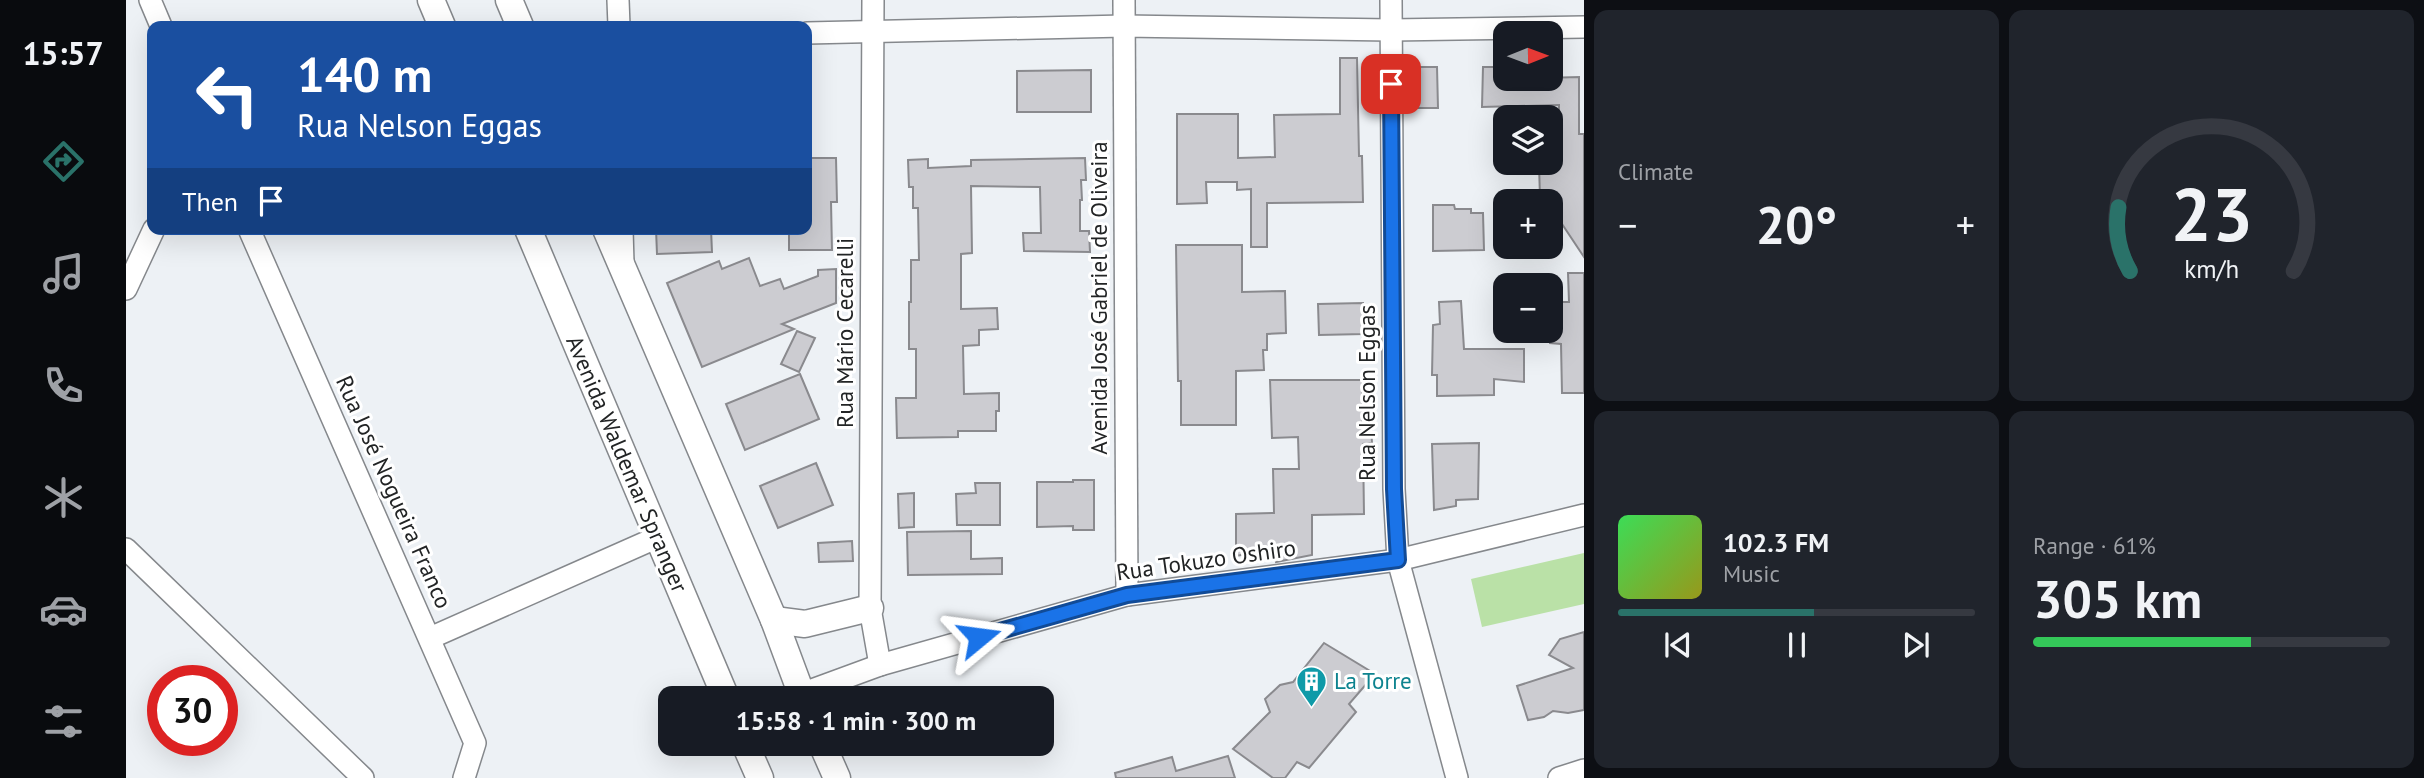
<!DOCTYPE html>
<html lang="en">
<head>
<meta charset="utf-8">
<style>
  body { margin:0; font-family:"PT Sans",sans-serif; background:#20242c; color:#f1f3f6; height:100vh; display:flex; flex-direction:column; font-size:26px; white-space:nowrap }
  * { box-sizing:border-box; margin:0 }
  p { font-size:23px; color:#9ea1a6 }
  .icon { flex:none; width:38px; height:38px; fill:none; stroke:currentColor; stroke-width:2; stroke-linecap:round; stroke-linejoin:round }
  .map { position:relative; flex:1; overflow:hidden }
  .drawer { display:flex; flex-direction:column; gap:10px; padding:10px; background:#0d0f14; width:840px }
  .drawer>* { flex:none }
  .top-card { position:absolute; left:21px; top:21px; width:665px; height:214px; border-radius:14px; box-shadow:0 7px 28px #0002; background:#1a4fa0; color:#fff; overflow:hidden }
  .needle { width:46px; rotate:89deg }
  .tools { position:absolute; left:1367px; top:21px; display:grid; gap:14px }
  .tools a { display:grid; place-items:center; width:70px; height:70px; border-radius:14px; background:#171b24; box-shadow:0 7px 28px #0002; font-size:35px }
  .speed { position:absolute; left:21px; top:665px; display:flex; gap:14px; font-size:35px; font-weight:700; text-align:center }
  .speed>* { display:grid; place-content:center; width:91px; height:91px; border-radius:50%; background:#171b24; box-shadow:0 7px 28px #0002; line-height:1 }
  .speed .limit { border:10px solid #d22; background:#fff; color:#111 }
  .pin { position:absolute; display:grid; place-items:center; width:60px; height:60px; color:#fff; margin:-30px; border-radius:14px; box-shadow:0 4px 10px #0006 }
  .me { position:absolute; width:77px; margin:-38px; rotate:74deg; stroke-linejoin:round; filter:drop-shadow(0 0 5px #0008) }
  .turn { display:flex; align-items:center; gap:24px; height:147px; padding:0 35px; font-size:32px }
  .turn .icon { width:91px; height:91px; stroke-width:2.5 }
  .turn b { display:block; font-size:49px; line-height:60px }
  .then { display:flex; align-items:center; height:66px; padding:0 35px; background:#0003; gap:14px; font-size:26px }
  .big { font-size:52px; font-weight:700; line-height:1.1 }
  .drawer .card { flex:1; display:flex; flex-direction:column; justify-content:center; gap:10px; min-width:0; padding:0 24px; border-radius:14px; background:#20242c }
  .drawer .dial { align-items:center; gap:0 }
  .dial svg { height:182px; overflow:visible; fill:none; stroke:#363941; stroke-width:7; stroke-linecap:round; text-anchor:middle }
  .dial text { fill:#f1f3f6; stroke:none }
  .song { display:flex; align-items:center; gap:21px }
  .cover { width:84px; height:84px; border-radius:10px; background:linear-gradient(135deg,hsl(130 70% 55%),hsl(60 70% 35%)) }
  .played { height:7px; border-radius:4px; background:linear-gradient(90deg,#2a7269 55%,#363941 55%) }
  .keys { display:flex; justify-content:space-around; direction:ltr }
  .heat { display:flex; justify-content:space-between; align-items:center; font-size:38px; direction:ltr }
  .charge { height:10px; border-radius:5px; background:linear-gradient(90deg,#34c759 61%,#363941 0) }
  .drawer .tiles { flex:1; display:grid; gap:10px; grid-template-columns:repeat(2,1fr) }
  .trip { position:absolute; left:532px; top:686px; width:396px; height:70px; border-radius:14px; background:#171b24; box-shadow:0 7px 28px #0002; font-weight:700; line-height:70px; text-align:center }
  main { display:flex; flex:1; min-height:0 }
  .dock { display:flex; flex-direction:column; width:126px; justify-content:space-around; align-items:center; background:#090b0e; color:#9ea1a6 }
  .dock .icon { width:49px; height:49px }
  .dock .on { color:#2a7269 }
  .dock b { font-size:32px; color:#f1f3f6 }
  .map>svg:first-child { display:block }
  .green { fill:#bae1a7 }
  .building { fill:#ccccd1; stroke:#8a8a8e; stroke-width:2 }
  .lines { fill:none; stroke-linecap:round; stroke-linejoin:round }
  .minor-casing { stroke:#85888c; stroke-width:24 }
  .major-casing { stroke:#85888c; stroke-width:29 }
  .minor { stroke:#fff; stroke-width:21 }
  .major { stroke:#fff; stroke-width:26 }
  .route-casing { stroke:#114b97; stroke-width:18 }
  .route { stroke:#1a73e8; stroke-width:12 }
  .labels { text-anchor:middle; stroke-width:6; stroke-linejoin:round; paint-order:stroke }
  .street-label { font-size:23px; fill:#222425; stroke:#fff }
  .culture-label { font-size:23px; fill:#0d838f; stroke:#fff; text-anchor:start }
</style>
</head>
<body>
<main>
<nav class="dock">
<b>15:57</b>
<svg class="icon on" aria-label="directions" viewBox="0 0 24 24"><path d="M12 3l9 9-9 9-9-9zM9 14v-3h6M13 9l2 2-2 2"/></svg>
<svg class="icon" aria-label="music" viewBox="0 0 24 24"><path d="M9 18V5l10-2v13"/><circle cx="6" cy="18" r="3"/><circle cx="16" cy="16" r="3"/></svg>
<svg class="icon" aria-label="phone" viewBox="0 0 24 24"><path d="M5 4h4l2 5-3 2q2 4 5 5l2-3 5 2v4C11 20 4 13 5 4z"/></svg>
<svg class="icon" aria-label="climate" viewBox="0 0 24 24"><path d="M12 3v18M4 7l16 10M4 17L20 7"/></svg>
<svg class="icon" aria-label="car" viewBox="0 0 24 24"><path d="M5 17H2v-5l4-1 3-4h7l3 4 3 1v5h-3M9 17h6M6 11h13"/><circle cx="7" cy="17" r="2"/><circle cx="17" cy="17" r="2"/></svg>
<svg class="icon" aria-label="filters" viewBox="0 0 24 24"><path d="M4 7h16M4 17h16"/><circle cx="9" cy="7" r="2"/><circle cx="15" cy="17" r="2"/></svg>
</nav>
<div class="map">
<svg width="1458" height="778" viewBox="0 0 1458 778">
  <rect width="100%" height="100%" fill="#edf1f5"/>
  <path class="green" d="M1458,553v51l-102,23 -11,-48z"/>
  <g class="building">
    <path d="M1214,58h17l2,98h3l1,46 -96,1v44h-16v-58l-14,1v-8h-31l1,21 -30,1v-90h61v44l37,-1 -1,-42 66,-1z"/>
    <path d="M1292,67h19l1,41h-20z"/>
    <path d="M1357,67h22v12l74,-2v57h5v123l-24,-36h-10v-24h-10l-1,-32 20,-1v-59l-77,2z"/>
    <path d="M965,70v42h-74v-41z"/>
    <path d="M681,158h29l1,44h-6l1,48h-43v-21h18z"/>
    <path d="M959,158l1,22h-5l1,20h-2v31h9l1,21 -66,-1 -1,-18h18l-1,-46 -69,-1 1,67 -11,1v55l36,-1 1,21 -19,1v15l-16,1 1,48 35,-1v18h-3v20h-38v6l-61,1 -1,-40h20v-49h-7v-47h2v-42h8l-1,-52h-5v-21h-4l-1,-27 20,-1v9l43,-2v-6z"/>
    <path d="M1307,205h21l1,4h16v4h12l1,37 -51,1z"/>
    <path d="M530,229h55l1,23 -55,2z"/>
    <path d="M1050,245h66v47l43,-1 1,42 -19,1v16h-4l1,20 -28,1v54h-55v-44h-3z"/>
    <path d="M623,258l11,28 20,-7 4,10 34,-13v-6l18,-1v34l-54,21 12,5 -92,38 -35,-84 52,-22 3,8z"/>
    <path d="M1442,273h16v120h-22l-1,-49 -11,-1v-20h6v-21h13z"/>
    <path d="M1335,301l3,48h60v33l-30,-3v16l-57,1v-21h-5l1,-50 7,-1 -1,-22z"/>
    <path d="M1237,303l1,31 -45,1 -1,-31z"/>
    <path d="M671,331l18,7 -16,34 -18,-8z"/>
    <path d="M674,374l19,45 -74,31 -19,-46z"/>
    <path d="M1144,380h92v44h9l1,19 -9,1 1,70 -52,1v40l-36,7 -3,-13 -37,7v-42l38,-1 -1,-44h26l-1,-32 -26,1z"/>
    <path d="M1353,443l-1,56 -22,1v6l-22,4 -2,-66z"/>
    <path d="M690,463l17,42 -55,23 -18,-42z"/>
    <path d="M947,480h21v50h-21v-4l-36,1v-45h36z"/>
    <path d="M849,483h25v42h-43l-1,-31 20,-1z"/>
    <path d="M788,493v34l-15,1 -1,-34z"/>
    <path d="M845,531v28l31,-1v16l-94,1 -1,-43z"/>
    <path d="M726,541l1,20 -34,1 -1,-19z"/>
    <path d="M1458,632v78l-16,3 -15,-2 -9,6 -16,3 -11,-34 56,-18 -24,-13 11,-16z"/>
    <path d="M1198,643l51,31 -26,30 7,8 -47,56 -12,-6 -12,16h-12l-40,-29 37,-37 -5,-13 15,-14 13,-3z"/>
    <path d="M1102,756l7,22h-119l-1,-5 57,-16 4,14z"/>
  </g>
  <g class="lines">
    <defs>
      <g id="minor">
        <path d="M24,0l11,26"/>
        <path d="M492,0l1,26"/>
        <path d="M747,0l-3,608 10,57"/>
        <path d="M998,0l3,595"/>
        <path d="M1265,0l3,489 4,71 59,218"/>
        <path d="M681,33l317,-7 267,4 193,-3"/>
        <path d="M123,229l226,514 -11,35"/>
        <path d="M496,229l1,34"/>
        <path d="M0,289l28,-60"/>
        <path d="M0,549l237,229"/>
        <path d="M304,638l228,-101"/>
        <path d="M675,694l79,-29 247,-70 271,-35 186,-45"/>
        <path d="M1433,778l25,-8"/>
      </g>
      <g id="major">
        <path d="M305,0l11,26"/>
        <path d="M383,0l11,26"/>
        <path d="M402,229l198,469"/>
        <path d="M480,229l168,391 29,78"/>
        <path d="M648,620l31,4 65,-16"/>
        <path d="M619,744l15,34"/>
        <path d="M696,744l15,34"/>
      </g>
    </defs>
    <use href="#minor" class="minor-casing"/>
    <use href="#major" class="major-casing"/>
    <use href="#minor" class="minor"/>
    <use href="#major" class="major"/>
  </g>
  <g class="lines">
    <defs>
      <path id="route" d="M853,637l148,-42 271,-35 -4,-71 -3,-405"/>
    </defs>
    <use href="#route" class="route-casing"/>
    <use href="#route" class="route"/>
  </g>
  <defs>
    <symbol id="building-pin" viewBox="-11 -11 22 30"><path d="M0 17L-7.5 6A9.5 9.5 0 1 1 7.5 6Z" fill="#0f9aa8" stroke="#fff"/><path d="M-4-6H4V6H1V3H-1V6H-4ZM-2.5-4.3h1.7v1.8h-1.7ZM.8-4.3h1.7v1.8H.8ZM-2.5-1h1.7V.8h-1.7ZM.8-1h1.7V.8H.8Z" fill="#fff"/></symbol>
  </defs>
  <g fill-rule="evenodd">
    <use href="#building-pin" x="1168" y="664" width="35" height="47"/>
  </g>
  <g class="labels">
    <g class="street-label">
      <text transform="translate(973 298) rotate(-90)" y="8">Avenida José Gabriel de Oliveira</text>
      <text transform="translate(719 333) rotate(-90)" y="8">Rua Mário Cecarelli</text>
      <text transform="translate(1241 393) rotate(-90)" y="8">Rua Nelson Eggas</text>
      <text transform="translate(501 464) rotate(67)" y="8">Avenida Waldemar Spranger</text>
      <text transform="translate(268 492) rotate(66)" y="8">Rua José Nogueira Franco</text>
      <text transform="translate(1080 560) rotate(-8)" y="8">Rua Tokuzo Oshiro</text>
    </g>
    <g class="culture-label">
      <text x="1208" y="689">La Torre</text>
    </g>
  </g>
</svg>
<div class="tools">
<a><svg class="needle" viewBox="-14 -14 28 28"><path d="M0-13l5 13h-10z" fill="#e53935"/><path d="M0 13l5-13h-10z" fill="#9ea1a6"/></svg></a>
<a><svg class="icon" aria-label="layers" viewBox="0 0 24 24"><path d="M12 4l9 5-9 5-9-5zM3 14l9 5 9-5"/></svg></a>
<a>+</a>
<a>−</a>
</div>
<div class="speed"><div class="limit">30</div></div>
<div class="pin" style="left:1265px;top:84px;background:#d93025"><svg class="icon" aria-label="arrive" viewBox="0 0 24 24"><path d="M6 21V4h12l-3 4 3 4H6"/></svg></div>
<svg class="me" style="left:853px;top:637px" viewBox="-20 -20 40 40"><path d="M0-17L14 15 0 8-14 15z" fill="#1a73e8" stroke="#fff" stroke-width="4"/></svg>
<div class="trip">15:58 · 1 min · 300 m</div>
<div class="top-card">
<div class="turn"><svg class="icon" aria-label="left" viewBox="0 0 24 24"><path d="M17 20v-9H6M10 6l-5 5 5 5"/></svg><div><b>140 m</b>Rua Nelson Eggas</div></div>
<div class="then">Then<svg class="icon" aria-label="arrive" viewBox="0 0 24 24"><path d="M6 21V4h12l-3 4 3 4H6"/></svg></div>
</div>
</div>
<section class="drawer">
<div class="tiles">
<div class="card"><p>Climate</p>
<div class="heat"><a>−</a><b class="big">20°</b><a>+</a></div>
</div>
<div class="card dial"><svg viewBox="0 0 100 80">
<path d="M14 69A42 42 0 1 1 86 69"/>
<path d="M14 69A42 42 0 0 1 9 41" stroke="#2a7269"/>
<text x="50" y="56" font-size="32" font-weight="700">23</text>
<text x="50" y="72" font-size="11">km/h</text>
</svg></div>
<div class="card">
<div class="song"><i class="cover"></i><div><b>102.3 FM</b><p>Music</p></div></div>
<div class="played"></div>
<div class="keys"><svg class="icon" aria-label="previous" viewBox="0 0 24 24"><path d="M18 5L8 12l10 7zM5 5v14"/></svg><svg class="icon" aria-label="pause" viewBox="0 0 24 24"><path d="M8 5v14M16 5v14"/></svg><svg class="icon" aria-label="next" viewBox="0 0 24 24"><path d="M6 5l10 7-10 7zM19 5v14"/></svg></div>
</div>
<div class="card"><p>Range · 61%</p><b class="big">305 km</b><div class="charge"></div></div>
</div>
</section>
</main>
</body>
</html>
